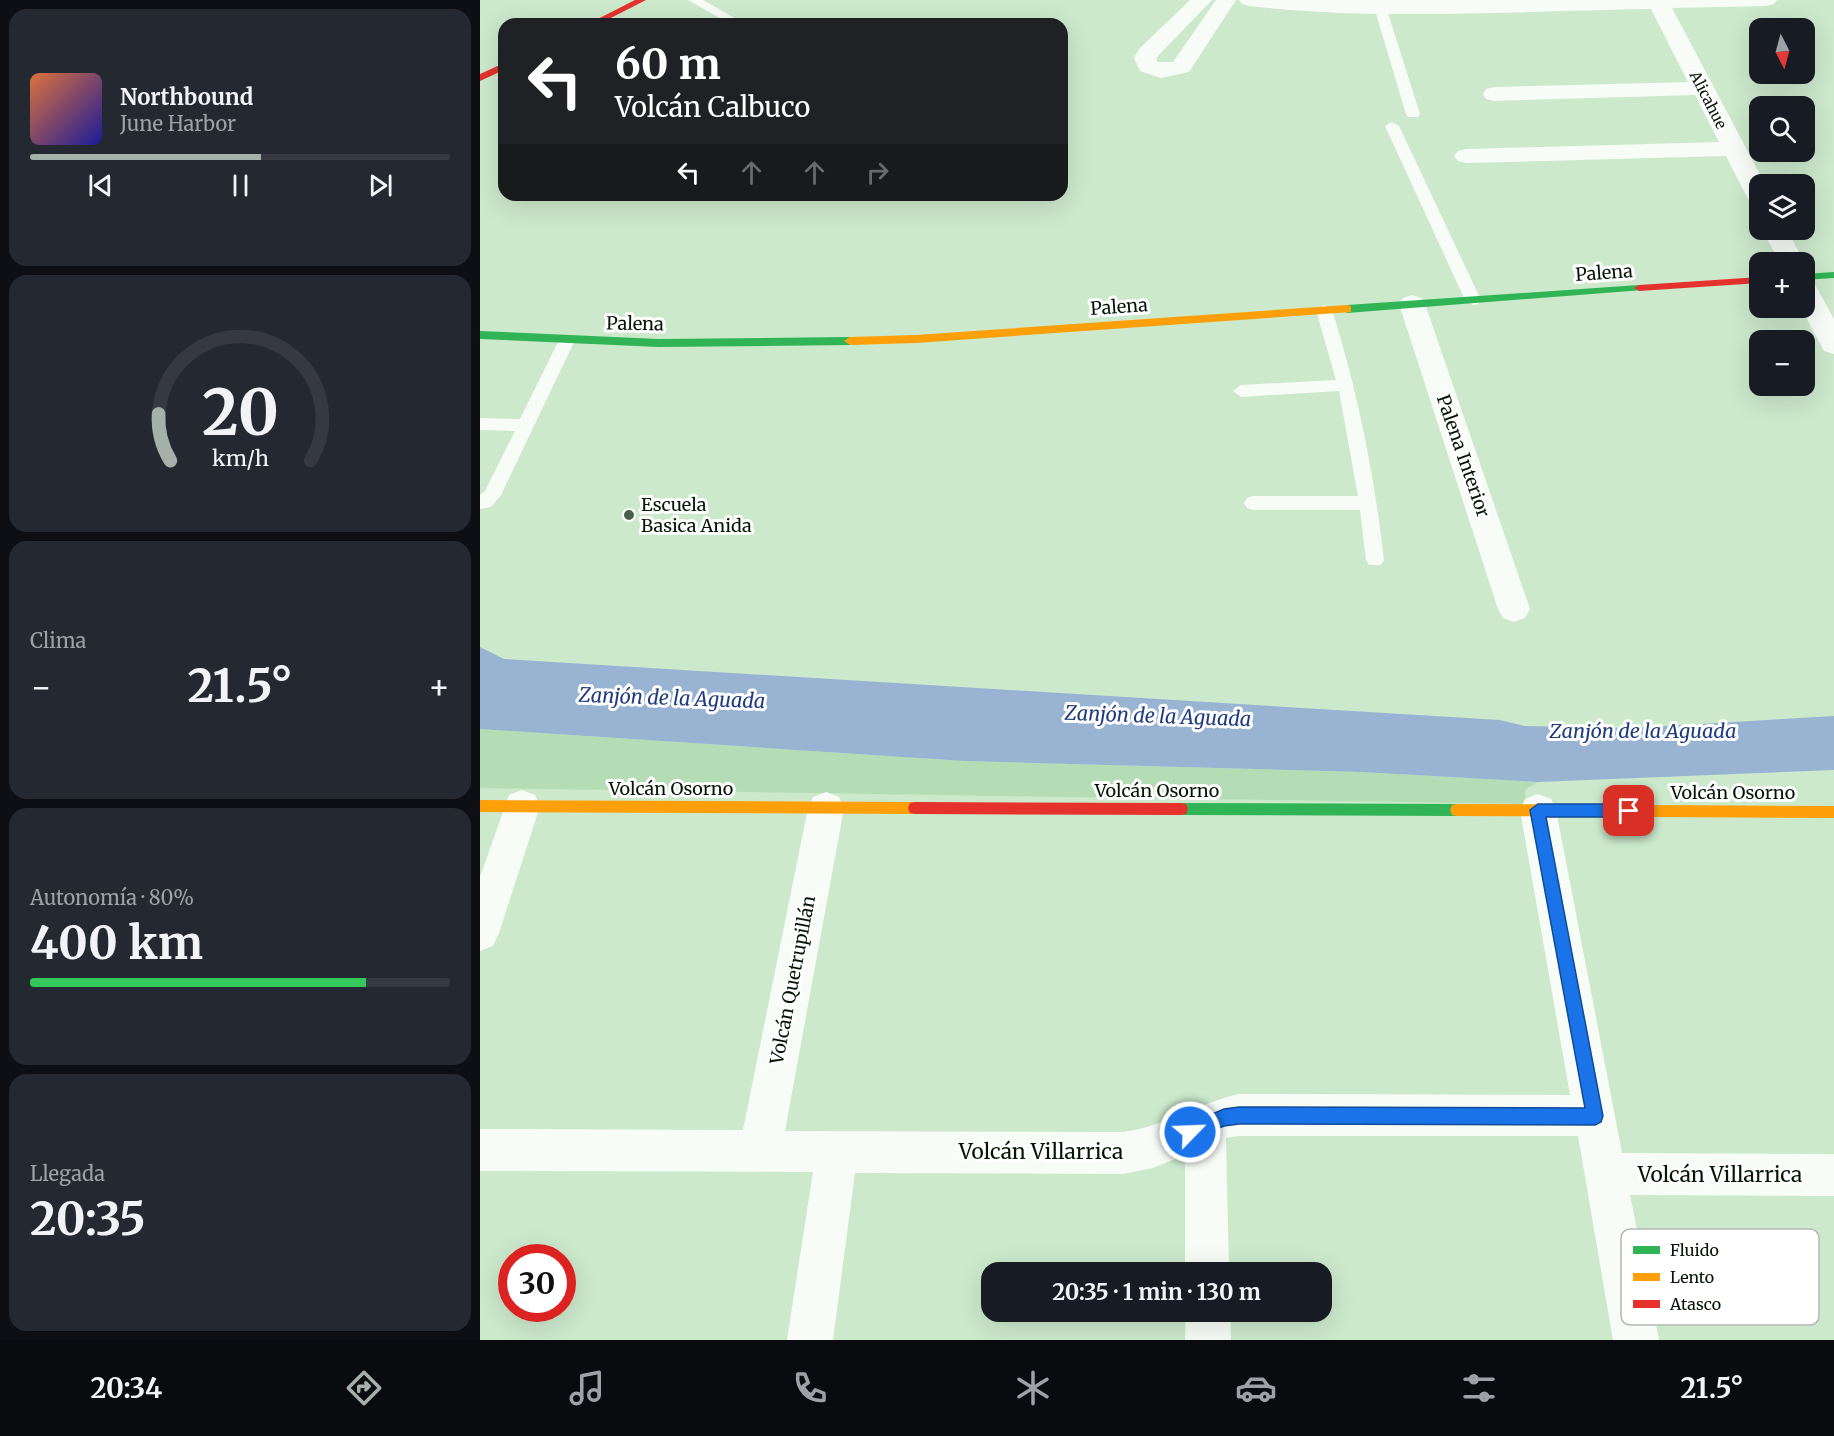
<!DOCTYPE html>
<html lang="es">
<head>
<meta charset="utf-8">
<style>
  body { margin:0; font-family:Merriweather,serif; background:#242831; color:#f1f3f6; height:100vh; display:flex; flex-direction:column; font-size:22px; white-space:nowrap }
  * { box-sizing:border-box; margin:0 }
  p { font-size:20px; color:#9ea1a6 }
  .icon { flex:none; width:33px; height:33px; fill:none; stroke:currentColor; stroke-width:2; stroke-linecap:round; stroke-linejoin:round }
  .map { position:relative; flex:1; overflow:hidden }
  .details { display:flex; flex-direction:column; gap:9px; padding:9px; background:#0d0f14; width:480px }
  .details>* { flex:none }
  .banner { position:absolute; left:18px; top:18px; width:570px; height:183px; border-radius:18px; box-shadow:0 6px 24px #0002; background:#202124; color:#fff; overflow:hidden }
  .needle { width:39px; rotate:174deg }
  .fabs { position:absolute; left:1269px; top:18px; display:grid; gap:12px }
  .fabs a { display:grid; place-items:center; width:66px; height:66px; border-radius:12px; background:#171b24; box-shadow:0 6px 24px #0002; font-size:30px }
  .speed { position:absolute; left:18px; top:1244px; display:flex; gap:12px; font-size:30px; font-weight:700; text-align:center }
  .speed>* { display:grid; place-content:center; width:78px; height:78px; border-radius:50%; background:#171b24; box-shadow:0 6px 24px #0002; line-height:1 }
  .speed .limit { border:9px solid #d22; background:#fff; color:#111 }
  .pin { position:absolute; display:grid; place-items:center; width:51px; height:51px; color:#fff; margin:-26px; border-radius:12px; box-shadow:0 3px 9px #0006 }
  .me { position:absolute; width:66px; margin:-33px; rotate:66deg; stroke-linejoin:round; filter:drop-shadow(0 0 4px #0008) }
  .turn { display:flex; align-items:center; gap:21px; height:126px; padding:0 18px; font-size:27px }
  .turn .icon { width:78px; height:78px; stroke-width:2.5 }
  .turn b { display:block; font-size:42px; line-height:51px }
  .lanes { display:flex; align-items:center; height:57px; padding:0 18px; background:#0003; justify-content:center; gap:30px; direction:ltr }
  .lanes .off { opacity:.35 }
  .big { font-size:45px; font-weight:700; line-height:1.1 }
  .details .tile { flex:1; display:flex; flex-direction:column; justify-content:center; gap:9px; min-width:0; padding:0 21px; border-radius:18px; background:#242831 }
  .details .dial { align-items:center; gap:0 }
  .dial svg { height:156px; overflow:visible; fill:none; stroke:#363941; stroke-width:7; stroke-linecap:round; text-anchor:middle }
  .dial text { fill:#f1f3f6; stroke:none }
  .song { display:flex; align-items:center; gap:18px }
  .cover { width:72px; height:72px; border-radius:9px; background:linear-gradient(135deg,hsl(20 70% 55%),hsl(240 70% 35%)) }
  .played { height:6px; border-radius:3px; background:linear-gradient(90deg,#a5b0a9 55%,#363941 55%) }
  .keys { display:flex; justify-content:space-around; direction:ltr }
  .heat { display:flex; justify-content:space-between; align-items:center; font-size:33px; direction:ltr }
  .charge { height:9px; border-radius:4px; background:linear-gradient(90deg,#34c759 80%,#363941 0) }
  .trip { position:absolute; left:501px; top:1262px; width:351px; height:60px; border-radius:18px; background:#171b24; box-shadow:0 6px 24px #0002; font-weight:700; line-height:60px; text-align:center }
  .dock { display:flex; height:96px; justify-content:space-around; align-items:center; background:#090b0e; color:#9ea1a6 }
  .dock .icon { width:42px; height:42px }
  .dock .current { color:#a5b0a9 }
  .dock b { font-size:27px; color:#f1f3f6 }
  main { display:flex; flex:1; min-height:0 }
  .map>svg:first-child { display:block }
  .green { fill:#b5ddb5 }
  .water { fill:#99b4d3 }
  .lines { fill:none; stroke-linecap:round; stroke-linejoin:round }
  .lane { fill:#f7fcf7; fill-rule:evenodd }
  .street { fill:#f7fcf7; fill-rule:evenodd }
  .fast { fill:#30b455; fill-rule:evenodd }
  .slow { fill:#ff9f0a; fill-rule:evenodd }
  .jam { fill:#e5322d; fill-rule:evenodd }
  .route { fill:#1a73e8; stroke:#114b97; stroke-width:1.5 }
  .poi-dot { fill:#495f4a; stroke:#fff; stroke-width:2 }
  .labels { text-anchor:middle; stroke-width:6; stroke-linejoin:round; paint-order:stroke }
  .far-street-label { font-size:15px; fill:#031504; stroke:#fff }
  .street-label { font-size:18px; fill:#031504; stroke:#fff }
  .poi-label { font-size:18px; fill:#031504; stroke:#fff; text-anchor:start }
  .water-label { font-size:20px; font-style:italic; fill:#203b7e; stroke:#fff }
  .near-street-label { font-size:21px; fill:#031504; stroke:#fff }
  .key { fill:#fff; stroke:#b3b9b4; stroke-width:1.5 }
  .key-label { font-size:16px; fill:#031504 }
</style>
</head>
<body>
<main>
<section class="details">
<div class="tile">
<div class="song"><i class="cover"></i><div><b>Northbound</b><p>June Harbor</p></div></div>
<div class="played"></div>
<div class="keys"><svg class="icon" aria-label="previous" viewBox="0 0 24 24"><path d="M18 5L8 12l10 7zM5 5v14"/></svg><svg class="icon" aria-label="pause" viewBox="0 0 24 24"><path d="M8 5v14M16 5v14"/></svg><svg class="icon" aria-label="next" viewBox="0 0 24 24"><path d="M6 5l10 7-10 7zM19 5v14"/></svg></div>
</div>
<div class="tile dial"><svg viewBox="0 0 100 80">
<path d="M14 69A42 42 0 1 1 86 69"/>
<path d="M14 69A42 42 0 0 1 8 45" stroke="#a5b0a9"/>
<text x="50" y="56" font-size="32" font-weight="700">20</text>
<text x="50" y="72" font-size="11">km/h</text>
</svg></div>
<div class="tile"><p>Clima</p>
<div class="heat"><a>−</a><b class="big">21.5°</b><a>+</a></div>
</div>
<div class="tile"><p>Autonomía · 80%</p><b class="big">400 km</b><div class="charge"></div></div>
<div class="tile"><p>Llegada</p><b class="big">20:35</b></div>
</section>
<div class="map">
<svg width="1354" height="1340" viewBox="0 0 1354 1340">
  <rect width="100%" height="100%" fill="#cce9cc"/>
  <path class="green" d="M0,729l484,32 397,11 177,10 -13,8 1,14 -1046,-16z"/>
  <path class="water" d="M0,647l24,12 996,61 25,6 106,2 203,-12v54l-296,12 -177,-10 -397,-11 -484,-32z"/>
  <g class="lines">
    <g class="lane">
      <path d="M208,0h15l42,24h-15z"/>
      <path d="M900,3l6,4 34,107 -2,3h-10l-2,-3 -32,-107z"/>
      <path d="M912,122l7,4 82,174 -3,4 -5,1 -8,-5 -80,-174z"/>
      <path d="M844,305l8,5c26,82 42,164 52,250l-3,5h-12l-3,-5 -6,-50h-107l-6,-2 -3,-5 3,-5 6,-2h105l-19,-105 -98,6 -8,-6 8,-6 95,-5 -20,-70z"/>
      <path d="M87,335l8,5 -74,155 -10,12 -11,2v-14l5,-4 30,-60 -35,-1v-12l40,1 39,-79z"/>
    </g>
    <g class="street">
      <path d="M710,0h22l-55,57v5h16l43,-62h20l-47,72 -28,6 -21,-7 -6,-13 5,-9z"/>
      <path d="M759,0h538l-3,4 -7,2 -95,2 93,176h-5v22l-9,-2 -3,-5 -22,-43 -260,7 -8,-2 -4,-5 4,-5 8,-2 253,-7 -24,-47 -201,6 -8,-2 -3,-5 3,-5 8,-2 194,-5 -37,-73c-134,2 -269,12 -402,-3l-7,-2z"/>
      <path d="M1282,230h25l17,32h-24z"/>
      <path d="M1324,279l9,2 21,38v35l-10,-3 -23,-43h3z"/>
      <path d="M932,295l9,3 4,6 105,305 -5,9 -11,4 -11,-4 -5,-9 -99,-305 4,-6z"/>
      <path d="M42,790l13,5 5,11 -41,127 -6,13 -13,5v-74l29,-82z"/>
      <path d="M346,792l13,5 5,11 -59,323 338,1c41,-5 76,-29 116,-38l331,1 -50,-285 5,-11 13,-5 13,5 5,11 66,343 212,1v42l-204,-1 29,145h-46l-35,-204h-339l-13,2 3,134h-44v-117l-32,13 -30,6 -268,-1 -22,167h-46l26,-168 -333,-1v-42l263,1 65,-322 5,-11z"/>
      <path d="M706,1311h44l1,29h-46z"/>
    </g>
    <g class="fast">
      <path d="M1354,272v6l-30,2v-6z"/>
      <path d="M1159,285l4,1v4l-296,23 -5,-4 5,-4z"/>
      <path d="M0,331l179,8 191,-2 6,4 -6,4 -191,2 -179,-8z"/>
      <path d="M701,803l276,1 5,1 2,5 -2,5 -5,1 -276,-1 -5,-1 -2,-5 2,-5z"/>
    </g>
    <g class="slow">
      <path d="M867,305l4,1v6l-435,31 -66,2 -6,-4 6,-4 66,-2z"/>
      <path d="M0,800l435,2 5,1 2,5 -2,5 -5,1 -435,-2z"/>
      <path d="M977,804l377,2v12l-377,-2 -5,-1 -2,-5 2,-5z"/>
    </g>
    <g class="jam">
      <path d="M155,0h11l-47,24h-11z"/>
      <path d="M24,63v7l-24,11v-7z"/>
      <path d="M1280,277v6l-121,8 -5,-3 5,-3z"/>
      <path d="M435,802l266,1 5,1 2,5 -2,5 -5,1 -266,-1 -5,-1 -2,-5 2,-5z"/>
    </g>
  </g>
  <path class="route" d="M1058,804h91l7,7 -7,6h-83l57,299 -2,6 -6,3 -356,-1 -15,2 -34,14 -6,-2 -3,-6 3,-6 40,-17 15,-2 346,1 -55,-298z"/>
  <circle class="poi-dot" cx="149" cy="515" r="6"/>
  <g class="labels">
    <g class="far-street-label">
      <text transform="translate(1228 100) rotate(63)" y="5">Alicahue</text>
    </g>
    <g class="street-label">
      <text transform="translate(1124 273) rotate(-4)" y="6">Palena</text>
      <text transform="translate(639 307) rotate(-4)" y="6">Palena</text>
      <text transform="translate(155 324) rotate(1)" y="6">Palena</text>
      <text transform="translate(983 456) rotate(71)" y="6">Palena Interior</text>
      <text x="191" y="795">Volcán Osorno</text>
      <text x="677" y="797">Volcán Osorno</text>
      <text x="1253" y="799">Volcán Osorno</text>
      <text transform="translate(313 980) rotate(-79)" y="6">Volcán Quetrupillán</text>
    </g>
    <g class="poi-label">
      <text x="161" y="511">Escuela<tspan x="161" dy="21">Basica Anida</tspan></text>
    </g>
    <g class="water-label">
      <text transform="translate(192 698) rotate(2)" y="7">Zanjón de la Aguada</text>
      <text transform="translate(678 716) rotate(2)" y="7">Zanjón de la Aguada</text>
      <text x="1163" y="738">Zanjón de la Aguada</text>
    </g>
    <g class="near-street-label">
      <text x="561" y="1159">Volcán Villarrica</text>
      <text x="1240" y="1182">Volcán Villarrica</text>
    </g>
  </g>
  <rect x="1141" y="1229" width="198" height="96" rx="9" class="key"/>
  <rect x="1153" y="1246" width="27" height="8" fill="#30b455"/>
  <rect x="1153" y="1273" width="27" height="8" fill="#ff9f0a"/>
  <rect x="1153" y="1300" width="27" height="8" fill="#e5322d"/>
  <g class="key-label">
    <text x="1190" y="1256">Fluido</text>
    <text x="1190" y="1283">Lento</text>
    <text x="1190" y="1310">Atasco</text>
  </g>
</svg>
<div class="fabs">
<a><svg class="needle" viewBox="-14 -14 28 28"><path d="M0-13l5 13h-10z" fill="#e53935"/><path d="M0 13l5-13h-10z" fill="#9ea1a6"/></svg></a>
<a><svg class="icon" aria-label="search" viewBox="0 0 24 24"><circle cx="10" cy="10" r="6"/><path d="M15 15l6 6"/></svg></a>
<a><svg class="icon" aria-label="layers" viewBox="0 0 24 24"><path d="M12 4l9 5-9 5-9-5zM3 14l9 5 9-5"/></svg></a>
<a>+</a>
<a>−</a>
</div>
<div class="speed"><div class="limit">30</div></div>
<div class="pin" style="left:1149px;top:811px;background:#d93025"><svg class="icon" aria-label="arrive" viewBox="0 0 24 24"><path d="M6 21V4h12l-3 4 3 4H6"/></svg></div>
<svg class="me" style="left:710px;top:1132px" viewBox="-20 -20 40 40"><circle r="17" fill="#1a73e8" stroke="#fff" stroke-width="3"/><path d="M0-11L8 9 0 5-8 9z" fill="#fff"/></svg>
<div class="trip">20:35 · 1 min · 130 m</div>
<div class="banner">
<div class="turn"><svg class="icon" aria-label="left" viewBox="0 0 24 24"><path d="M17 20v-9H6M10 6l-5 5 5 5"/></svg><div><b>60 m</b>Volcán Calbuco</div></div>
<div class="lanes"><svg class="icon" aria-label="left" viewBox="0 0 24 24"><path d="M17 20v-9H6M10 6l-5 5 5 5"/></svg><svg class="icon off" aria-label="ahead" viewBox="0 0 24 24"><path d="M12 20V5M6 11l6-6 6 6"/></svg><svg class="icon off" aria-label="ahead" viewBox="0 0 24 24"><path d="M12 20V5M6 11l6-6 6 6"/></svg><svg class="icon off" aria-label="right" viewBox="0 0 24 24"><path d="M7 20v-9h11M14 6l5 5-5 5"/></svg></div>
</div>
</div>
</main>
<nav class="dock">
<b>20:34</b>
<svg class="icon current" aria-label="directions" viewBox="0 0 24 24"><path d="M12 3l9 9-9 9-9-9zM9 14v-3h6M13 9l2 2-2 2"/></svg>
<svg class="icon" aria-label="music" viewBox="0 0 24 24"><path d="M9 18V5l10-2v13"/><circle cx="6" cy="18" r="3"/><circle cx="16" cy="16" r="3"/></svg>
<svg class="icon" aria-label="phone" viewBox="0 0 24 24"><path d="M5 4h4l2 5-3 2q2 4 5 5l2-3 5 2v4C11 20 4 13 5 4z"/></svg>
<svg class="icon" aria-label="climate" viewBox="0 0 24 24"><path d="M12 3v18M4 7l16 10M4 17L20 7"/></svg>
<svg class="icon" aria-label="car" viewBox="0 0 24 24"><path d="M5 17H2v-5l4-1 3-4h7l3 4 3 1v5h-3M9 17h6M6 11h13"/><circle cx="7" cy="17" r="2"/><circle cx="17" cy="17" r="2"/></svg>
<svg class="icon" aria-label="filters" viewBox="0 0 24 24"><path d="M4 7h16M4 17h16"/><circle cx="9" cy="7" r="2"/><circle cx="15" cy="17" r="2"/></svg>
<b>21.5°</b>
</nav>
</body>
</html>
